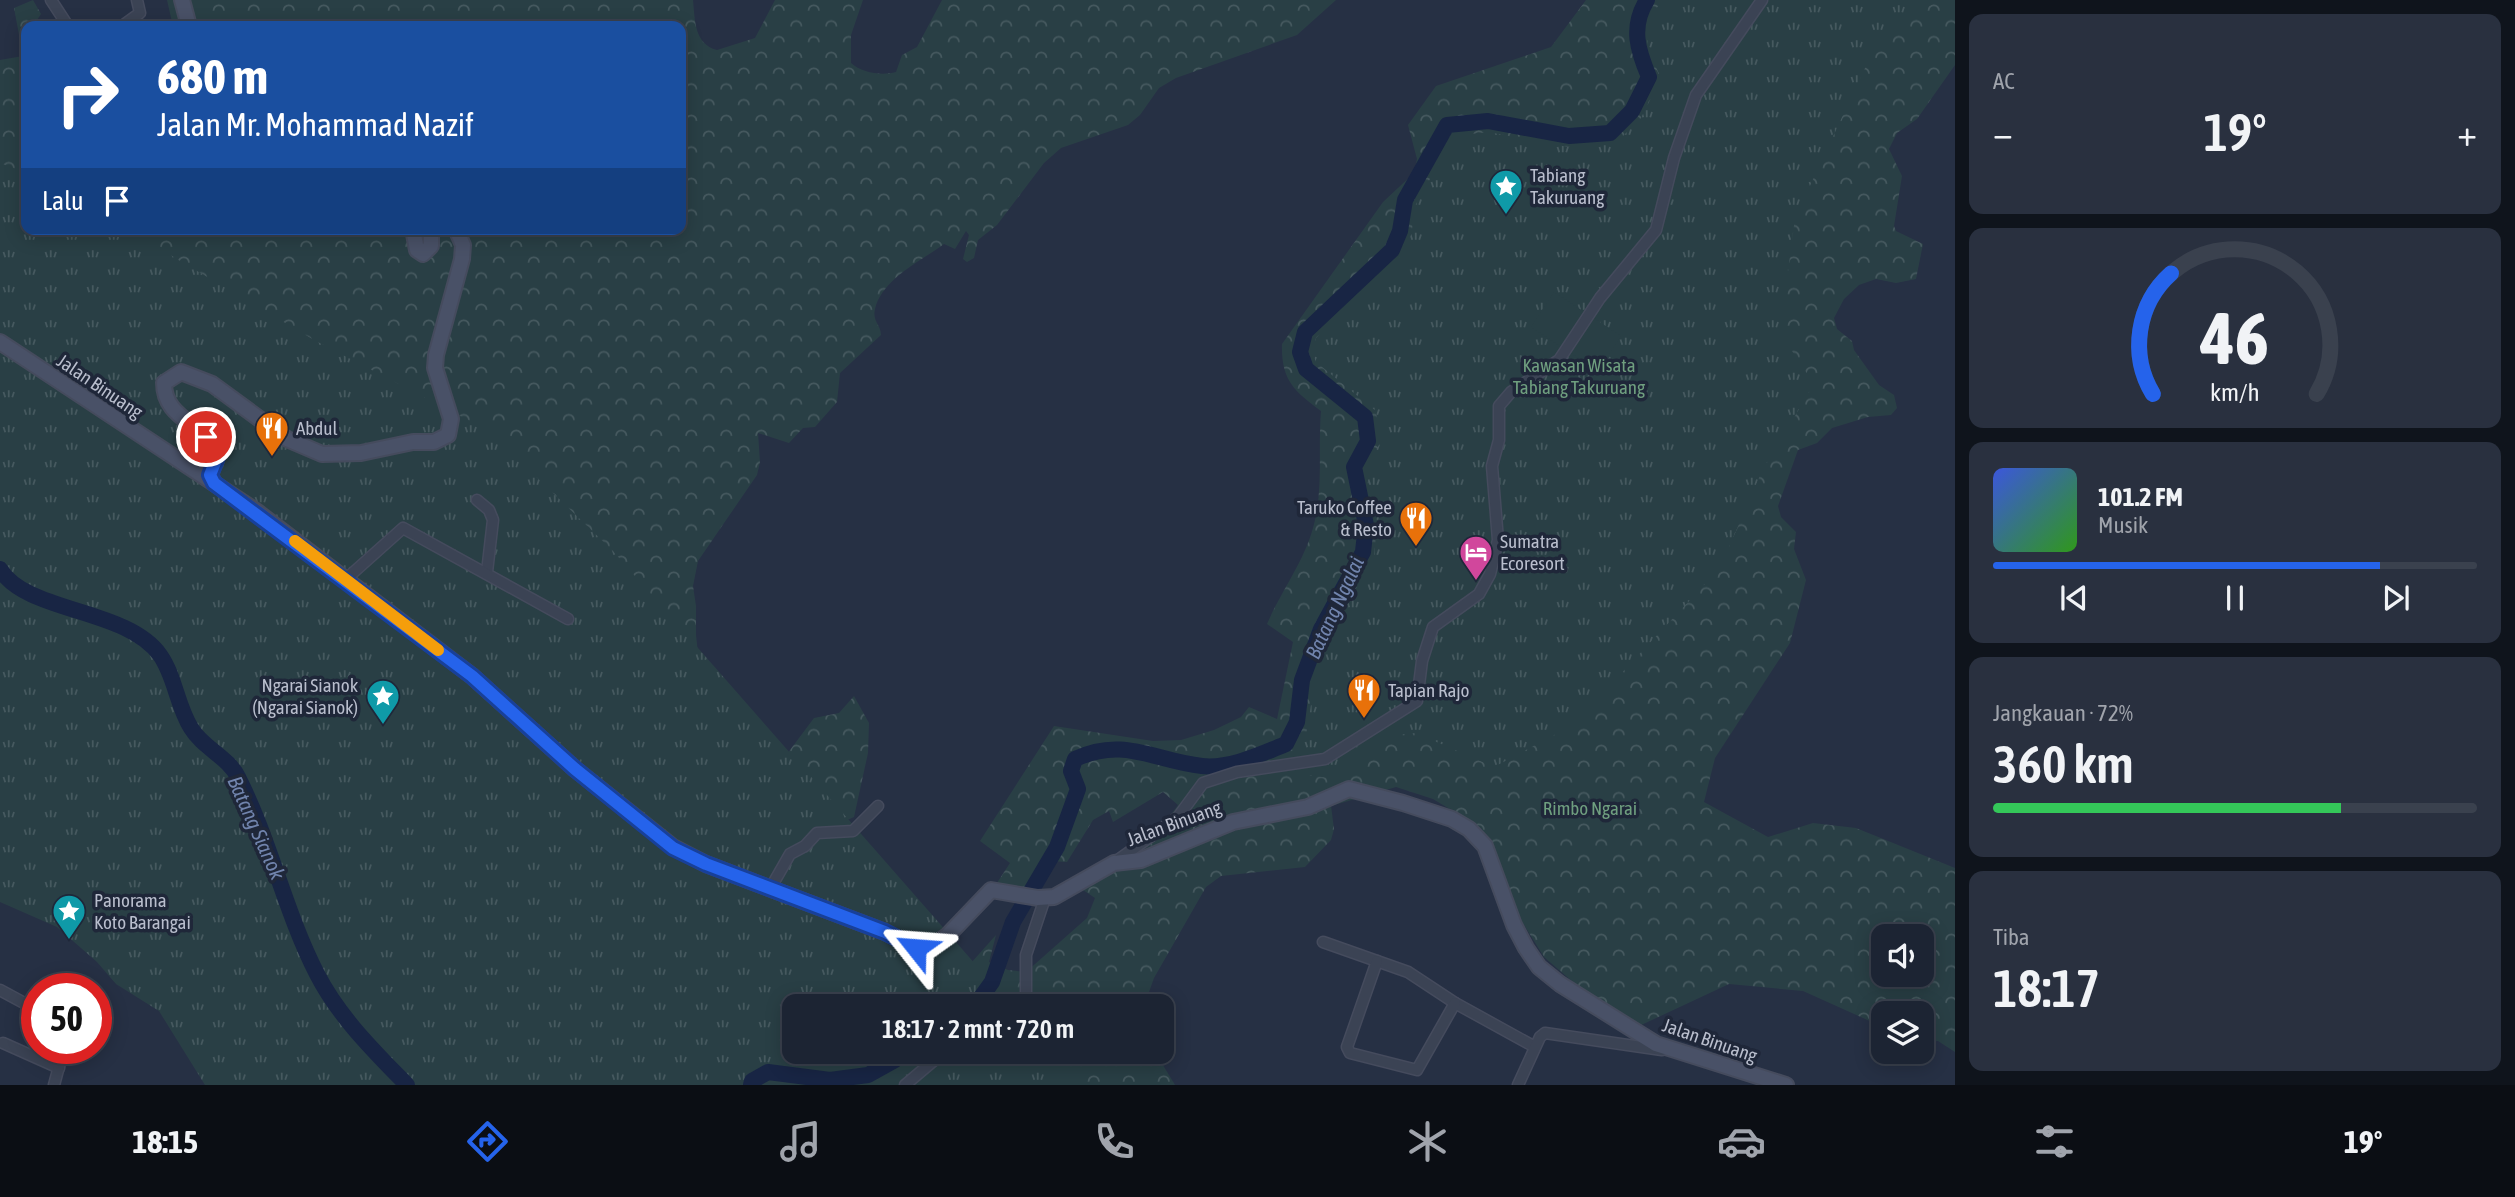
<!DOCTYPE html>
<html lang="id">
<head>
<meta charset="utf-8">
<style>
  body { margin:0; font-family:"Asap Condensed",sans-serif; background:#29303f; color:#f1f3f6; height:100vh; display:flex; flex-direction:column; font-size:26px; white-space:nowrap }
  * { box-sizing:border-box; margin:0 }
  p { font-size:23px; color:#a0a4ac }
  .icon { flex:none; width:38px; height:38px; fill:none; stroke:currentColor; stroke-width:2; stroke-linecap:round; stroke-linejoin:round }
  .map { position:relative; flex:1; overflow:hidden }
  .details { display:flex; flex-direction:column; gap:14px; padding:14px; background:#0f141c; width:560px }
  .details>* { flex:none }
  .guide { position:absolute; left:21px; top:21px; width:665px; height:214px; border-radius:14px; box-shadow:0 4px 18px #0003,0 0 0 2px #3a414e; background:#1a4fa0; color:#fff; overflow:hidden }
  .tools { position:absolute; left:1871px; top:924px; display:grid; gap:14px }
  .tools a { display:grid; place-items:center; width:63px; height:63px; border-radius:14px; background:#1c2433; box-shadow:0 4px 18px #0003,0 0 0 2px #3a414e; font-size:35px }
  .speed { position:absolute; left:21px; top:973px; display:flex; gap:14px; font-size:35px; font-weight:700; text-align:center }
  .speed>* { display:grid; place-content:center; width:91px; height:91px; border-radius:50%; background:#1c2433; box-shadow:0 4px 18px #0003,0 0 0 2px #3a414e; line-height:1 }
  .speed .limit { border:10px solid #d22; background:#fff; color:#111 }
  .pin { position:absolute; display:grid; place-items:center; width:60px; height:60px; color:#fff; margin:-30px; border:4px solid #fff; border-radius:50%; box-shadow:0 2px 7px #0007 }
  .me { position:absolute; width:77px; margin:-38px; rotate:298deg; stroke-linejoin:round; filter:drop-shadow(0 0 5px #0008) }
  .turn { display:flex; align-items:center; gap:24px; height:147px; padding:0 21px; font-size:32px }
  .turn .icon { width:91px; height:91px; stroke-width:2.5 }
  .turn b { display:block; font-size:49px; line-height:60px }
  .then { display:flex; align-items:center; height:66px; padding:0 21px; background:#0003; gap:14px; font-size:26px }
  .big { font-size:52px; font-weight:600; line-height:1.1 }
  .details .widget { flex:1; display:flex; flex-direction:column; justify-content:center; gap:10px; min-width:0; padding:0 24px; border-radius:14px; background:#29303f }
  .details .dial { align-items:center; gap:0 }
  .dial svg { height:182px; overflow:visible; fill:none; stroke:#3a414e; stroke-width:7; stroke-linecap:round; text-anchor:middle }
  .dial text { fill:#f1f3f6; stroke:none }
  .song { display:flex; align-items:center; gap:21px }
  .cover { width:84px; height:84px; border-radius:10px; background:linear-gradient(135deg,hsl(230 70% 55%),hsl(110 70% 35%)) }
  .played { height:7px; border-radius:4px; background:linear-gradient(90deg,#2563eb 80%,#3a414e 80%) }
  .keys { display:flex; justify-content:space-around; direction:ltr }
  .heat { display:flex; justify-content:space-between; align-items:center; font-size:38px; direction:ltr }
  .charge { height:10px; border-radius:5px; background:linear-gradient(90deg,#34c759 72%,#3a414e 0) }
  .trip { position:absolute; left:782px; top:994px; width:392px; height:70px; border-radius:14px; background:#1c2433; box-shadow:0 4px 18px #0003,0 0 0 2px #3a414e; font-weight:600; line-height:70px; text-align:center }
  .menu { display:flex; height:112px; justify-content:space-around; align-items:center; background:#0b0e14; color:#a0a4ac }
  .menu .icon { width:49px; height:49px }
  .menu .selected { color:#2563eb }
  .menu b { font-size:32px; color:#f1f3f6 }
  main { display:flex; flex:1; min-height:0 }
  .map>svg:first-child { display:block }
  .forest { fill:url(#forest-crowns); fill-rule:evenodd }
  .park { fill:url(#park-tufts) }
  .garden { fill:#293f45 }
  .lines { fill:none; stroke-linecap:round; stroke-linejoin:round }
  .river { stroke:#182544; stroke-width:16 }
  .street-casing { stroke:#454b5d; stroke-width:13 }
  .secondary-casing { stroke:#454b5d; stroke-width:18 }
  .street { stroke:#3b4354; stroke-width:10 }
  .secondary { stroke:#495167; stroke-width:14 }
  .route-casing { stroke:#184099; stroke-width:18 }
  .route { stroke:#2563eb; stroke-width:12 }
  .slow { stroke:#f59e0b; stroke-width:12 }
  .labels { text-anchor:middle; stroke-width:7; stroke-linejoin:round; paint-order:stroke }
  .poi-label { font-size:19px; fill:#b9becd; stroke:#1f2739; text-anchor:start }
  .park-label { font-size:19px; fill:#6f9f7f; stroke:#1f2739 }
  .street-label { font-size:19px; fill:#b9becd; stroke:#1f2739 }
  .water-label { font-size:21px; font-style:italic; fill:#7184ad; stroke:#1f2739 }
</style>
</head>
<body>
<main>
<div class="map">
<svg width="1955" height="1085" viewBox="0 0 1955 1085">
  <defs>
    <pattern id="forest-crowns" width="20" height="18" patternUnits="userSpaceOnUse" patternTransform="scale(1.75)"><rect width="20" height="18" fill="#293f45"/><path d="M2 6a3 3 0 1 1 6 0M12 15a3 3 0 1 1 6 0" fill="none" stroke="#46595f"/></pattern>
    <pattern id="park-tufts" width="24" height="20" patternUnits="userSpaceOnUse" patternTransform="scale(1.75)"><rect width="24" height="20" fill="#293f45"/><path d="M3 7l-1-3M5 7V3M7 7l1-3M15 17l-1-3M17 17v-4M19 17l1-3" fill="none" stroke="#46595f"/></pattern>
  </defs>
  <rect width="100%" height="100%" fill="#263044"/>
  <g class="forest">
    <path d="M33,0l8,14 -8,12h-7v203h655v-203h-513l4,-4 -5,-22h526c2,20 1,44 24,50l38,-12 20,-38h88l-12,35v28c11,10 31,13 45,9l6,-17 15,-8 25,-47h394l-39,35 -121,43 -17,10 -19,27 -12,10 -67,23 -17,15 -47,62 -19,15 -4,18 -7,4 -4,-3 6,-24 -3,-4 -11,18 -11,-5c-23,17 -62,35 -69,65 -3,12 6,16 6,26l-41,38 -3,29 -22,25 -12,1 -14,15 -31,-10 2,29 -3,13 -59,86 -5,25 3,20v29l2,18 89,101 27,-36 25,-5 15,-17 15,27 -1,30 -14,64 -16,7 -838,-497v-267l23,-4 -9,-48z"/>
    <path d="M1586,0h242l-108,301 181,-301h54v65l-38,54 -20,14 -8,16 13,27 -8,50 2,5 27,13 -7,35 -20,4 -20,-4 -17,6 -15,14 -10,19 3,11 15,12 2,9 25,35 15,10 3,13 -6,7 -23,2 -36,11 -15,15 -19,7 -20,56 3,11 15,15 -2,17 12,31 -16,63 -75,115 -11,44 64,35 45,-14 43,5 99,40v184l-17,-11 -16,1v-29h-39v14l-80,-36 -74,-7 -92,43 -42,-26 -51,-44 -91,-146 -20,-12 -37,-12 -65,19 3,23 -3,11 -26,27 -84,9 -15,11 -52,91 -10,28h-252l79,-43 25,-28 -7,27 19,8 18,2 61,-54 8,-20 -24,-16 93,-58 14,-19 -15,-13 -50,30 -4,-11 -16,9 -26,42 -16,-1 -25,34 -33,-6 17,-26 -30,-22 74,-115 99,15 28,-1 33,-10 27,-13 8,-10 28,12 16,-77 -26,-18c15,-35 40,-66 48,-104 8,-35 3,-73 6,-109 -27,-20 -40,-31 -39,-67l101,-142 31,-29 3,-14 -9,-34 28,-39 115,-39zM1883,936h39v39h-39z"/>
    <path d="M897,1052h258l20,33h-276z"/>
  </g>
  <g class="park">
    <path d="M1667,0h273l-54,30 -22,40 -69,148 -15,115 34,51 -52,87 -42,97 -147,157 -79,42 -78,-34 -33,3 -47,43 -42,-6 14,-47 6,-43 17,-49 43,-78 3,-32 -11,-55 14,-26 -4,-32 -60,-49 -4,-11 4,-13 85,-82 10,-21 5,-31 38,-68 34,-4 80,15 47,-3 26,-26 20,-40c-4,-10 -12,-22 -13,-33 -3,-15 4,-40 19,-45z"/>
    <path d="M0,163l26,10v56h109l40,29 139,82 175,91 124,120 399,455h-218v46h257l23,33h-869l-46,-74 -43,-27 -19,-22 -40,-35 -57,-25z"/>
  </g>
  <path class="garden" d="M1554,292l67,44 -23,35 -67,-44z"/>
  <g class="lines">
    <g class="river">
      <path d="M0,569c26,44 127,39 160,86 15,21 17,51 31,73 12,20 37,29 47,49 32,63 47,135 79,197 22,43 57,77 90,111"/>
      <path d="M930,1006l16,-4 33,-2 13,-18 21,-60 44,-75 21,-58 -7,-18 4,-12c49,-23 79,2 127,7 28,3 59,-12 84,-22l11,-22 5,-42 19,-51 42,-77 3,-27 -12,-58 14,-26 -3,-24 -59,-48 -6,-17 5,-20 87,-82 8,-19 5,-31 42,-75 41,-4 81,15 41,-3 22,-22 17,-34c-11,-26 -19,-50 -2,-77"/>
      <path d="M751,1085l1,-4 16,-9 62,8 38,-5 27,-15 4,-8"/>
    </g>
    <defs>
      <g id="street">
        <path d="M51,0l17,26"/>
        <path d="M122,26l18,-13 -3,-13"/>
        <path d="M477,500l12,10 4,10 -6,52"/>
        <path d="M346,579l57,-51 165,91"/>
        <path d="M1115,862l63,-45 25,-34 34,-11 88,-13 92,-58 5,-40 11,-34 46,-33 11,-20 8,-34 -6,-74 7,-26v-34l12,-14 48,-32 41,-62 56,-68 18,-72 22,-63 66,-95"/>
        <path d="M770,889l20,-35 15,-8 12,-13 36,-2 25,-25"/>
        <path d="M1323,942l85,30 47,31 80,44"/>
        <path d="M1377,961l-30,86 3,6 67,17 38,-67"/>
        <path d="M0,990l37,20"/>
        <path d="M1018,1006l8,-10v-41l19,-57"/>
        <path d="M3,1043l56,25"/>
        <path d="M54,1085l10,-37"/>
        <path d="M905,1085l39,-33"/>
        <path d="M1518,1085l22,-48 5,-4 117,17"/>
      </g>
      <g id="secondary">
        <path d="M182,0l7,26"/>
        <path d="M413,229l4,21 6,4 8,-8v-17"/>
        <path d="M0,342l256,169 216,165 103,93 98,78 33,17 179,68 31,16 12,1 19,-13 44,-46 47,8 16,-1 60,-34 27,-3 92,-38 75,-15 41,-18 54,14 49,16 17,10 16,17 29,79 12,23 13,19 21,17 96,60 130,41"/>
        <path d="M214,483l-4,-8 8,-20c-4,-6 -8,-14 -13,-19 -18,-17 -41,-25 -41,-53l17,-11 31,12 75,55 35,15 39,-1 52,-11h21l14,-7 3,-16 -16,-51 1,-13 26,-96 1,-14 -7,-16"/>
      </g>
    </defs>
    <use href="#street" class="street-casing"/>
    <use href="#secondary" class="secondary-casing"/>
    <use href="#street" class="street"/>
    <use href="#secondary" class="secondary"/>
  </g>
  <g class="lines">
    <defs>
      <path id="route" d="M206,437l12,18 -8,20 4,8 258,193 103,93 98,79 33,16 179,68 31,16"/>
    </defs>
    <use href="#route" class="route-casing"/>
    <use href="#route" class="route"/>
    <path class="slow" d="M295,541l143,109"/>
  </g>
  <defs>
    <symbol id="sight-pin" viewBox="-11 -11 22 30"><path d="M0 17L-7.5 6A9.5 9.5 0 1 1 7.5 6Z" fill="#0f9aa8" stroke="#1f2739"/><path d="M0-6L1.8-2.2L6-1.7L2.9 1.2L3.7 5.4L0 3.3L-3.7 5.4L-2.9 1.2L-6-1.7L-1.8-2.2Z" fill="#fff"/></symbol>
    <symbol id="restaurant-pin" viewBox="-11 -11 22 30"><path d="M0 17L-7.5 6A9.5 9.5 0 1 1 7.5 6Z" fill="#e8710a" stroke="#1f2739"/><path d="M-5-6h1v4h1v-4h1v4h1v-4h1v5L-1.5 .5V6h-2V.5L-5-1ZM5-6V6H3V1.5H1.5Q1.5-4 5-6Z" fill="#fff"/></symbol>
    <symbol id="hotel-pin" viewBox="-11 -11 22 30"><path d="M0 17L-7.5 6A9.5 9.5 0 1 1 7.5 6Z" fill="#d1479c" stroke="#1f2739"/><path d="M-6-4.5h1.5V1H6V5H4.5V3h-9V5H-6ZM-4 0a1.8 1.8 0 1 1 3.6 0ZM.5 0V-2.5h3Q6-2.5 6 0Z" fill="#fff"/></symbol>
  </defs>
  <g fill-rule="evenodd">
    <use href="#sight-pin" x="1487" y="167" width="38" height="52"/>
    <use href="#restaurant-pin" x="253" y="409" width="38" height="52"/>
    <use href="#restaurant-pin" x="1397" y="499" width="38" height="52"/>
    <use href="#hotel-pin" x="1457" y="533" width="38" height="52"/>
    <use href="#restaurant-pin" x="1345" y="671" width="38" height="52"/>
    <use href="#sight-pin" x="364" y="677" width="38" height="52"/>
    <use href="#sight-pin" x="50" y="892" width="38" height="52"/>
  </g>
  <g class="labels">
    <g class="poi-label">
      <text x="1530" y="182">Tabiang<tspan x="1530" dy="22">Takuruang</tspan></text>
      <text x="296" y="435">Abdul</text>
      <text x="1392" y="514" text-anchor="end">Taruko Coffee<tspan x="1392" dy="22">&amp; Resto</tspan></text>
      <text x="1500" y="548">Sumatra<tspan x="1500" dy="22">Ecoresort</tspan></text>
      <text x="358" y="692" text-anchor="end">Ngarai Sianok<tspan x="358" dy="22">(Ngarai Sianok)</tspan></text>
      <text x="1388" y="697">Tapian Rajo</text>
      <text x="94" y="907">Panorama<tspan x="94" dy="22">Koto Barangai</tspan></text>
    </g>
    <g class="park-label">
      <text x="1579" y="372">Kawasan Wisata<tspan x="1579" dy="22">Tabiang Takuruang</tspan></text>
      <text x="1590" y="815">Rimbo Ngarai</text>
    </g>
    <g class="street-label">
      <text transform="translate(100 386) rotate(34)" y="7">Jalan Binuang</text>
      <text transform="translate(1174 823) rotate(-20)" y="7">Jalan Binuang</text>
      <text transform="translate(1710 1040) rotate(19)" y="7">Jalan Binuang</text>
    </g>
    <g class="water-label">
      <text transform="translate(1335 608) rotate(-65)" y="7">Batang Ngalai</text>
      <text transform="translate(256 828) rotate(66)" y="7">Batang Sianok</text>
    </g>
  </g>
</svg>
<div class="tools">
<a><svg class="icon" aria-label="sound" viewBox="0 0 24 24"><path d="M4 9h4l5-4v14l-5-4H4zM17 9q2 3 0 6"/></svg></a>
<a><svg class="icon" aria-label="layers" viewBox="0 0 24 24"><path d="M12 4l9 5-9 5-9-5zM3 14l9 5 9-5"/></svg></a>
</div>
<div class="speed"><div class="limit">50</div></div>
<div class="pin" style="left:206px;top:437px;background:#d93025"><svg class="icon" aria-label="arrive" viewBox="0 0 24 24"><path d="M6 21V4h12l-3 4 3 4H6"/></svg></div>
<svg class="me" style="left:916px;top:948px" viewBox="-20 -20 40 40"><path d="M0-17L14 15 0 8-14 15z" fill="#2563eb" stroke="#fff" stroke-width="4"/></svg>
<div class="trip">18:17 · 2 mnt · 720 m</div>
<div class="guide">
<div class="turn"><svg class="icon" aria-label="right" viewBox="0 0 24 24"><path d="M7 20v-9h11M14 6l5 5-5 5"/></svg><div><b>680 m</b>Jalan Mr. Mohammad Nazif</div></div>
<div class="then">Lalu<svg class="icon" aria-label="arrive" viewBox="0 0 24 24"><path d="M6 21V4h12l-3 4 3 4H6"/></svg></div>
</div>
</div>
<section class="details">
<div class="widget"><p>AC</p>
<div class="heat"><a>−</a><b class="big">19°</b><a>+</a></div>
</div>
<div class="widget dial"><svg viewBox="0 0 100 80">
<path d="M14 69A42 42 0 1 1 86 69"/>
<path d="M14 69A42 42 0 0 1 22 16" stroke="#2563eb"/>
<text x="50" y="56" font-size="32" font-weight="700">46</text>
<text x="50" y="72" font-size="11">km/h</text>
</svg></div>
<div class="widget">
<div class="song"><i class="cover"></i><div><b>101.2 FM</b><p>Musik</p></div></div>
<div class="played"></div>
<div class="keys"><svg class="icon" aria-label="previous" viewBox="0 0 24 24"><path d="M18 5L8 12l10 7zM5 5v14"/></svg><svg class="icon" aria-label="pause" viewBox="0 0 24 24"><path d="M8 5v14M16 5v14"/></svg><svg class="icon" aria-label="next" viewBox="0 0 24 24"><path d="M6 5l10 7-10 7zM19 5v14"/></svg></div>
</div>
<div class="widget"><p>Jangkauan · 72%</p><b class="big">360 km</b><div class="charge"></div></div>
<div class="widget"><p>Tiba</p><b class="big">18:17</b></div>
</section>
</main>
<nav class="menu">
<b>18:15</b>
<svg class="icon selected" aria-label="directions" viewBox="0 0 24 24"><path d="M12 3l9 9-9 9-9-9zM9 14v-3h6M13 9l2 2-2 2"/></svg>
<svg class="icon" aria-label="music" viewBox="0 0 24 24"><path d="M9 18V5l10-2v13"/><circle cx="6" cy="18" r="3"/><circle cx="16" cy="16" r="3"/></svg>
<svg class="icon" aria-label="phone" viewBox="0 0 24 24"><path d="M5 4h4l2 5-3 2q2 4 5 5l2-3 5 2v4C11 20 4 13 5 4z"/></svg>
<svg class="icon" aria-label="climate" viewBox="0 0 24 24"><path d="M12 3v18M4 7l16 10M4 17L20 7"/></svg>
<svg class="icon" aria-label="car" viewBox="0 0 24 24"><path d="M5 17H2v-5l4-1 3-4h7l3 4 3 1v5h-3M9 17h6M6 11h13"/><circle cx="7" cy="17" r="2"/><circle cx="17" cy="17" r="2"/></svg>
<svg class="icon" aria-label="filters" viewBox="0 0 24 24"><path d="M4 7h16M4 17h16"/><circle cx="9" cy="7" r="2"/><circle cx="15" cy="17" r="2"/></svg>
<b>19°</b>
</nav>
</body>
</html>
